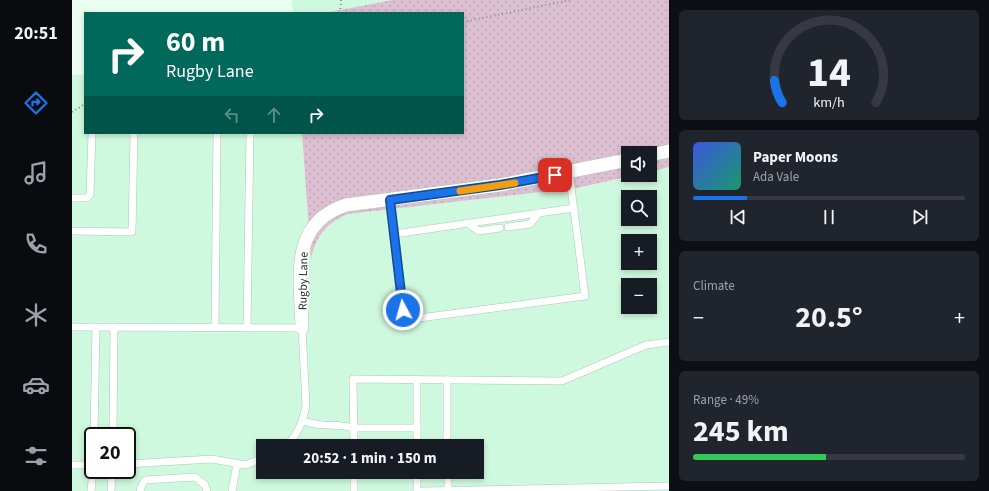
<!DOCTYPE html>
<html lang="en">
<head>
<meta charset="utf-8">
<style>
  body { margin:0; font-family:"Source Sans 3",sans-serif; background:#20242c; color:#f1f3f6; height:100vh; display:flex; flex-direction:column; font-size:15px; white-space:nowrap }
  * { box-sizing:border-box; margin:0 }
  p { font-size:13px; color:#9ea1a6 }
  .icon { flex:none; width:22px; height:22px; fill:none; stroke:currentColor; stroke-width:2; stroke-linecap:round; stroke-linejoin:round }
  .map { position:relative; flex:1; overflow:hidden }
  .drawer { display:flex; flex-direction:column; gap:10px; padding:10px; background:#0d0f14; width:320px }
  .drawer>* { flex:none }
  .guide { position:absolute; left:12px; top:12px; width:380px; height:122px; border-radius:0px; box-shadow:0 2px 6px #0003; background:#00695c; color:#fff; overflow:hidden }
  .tools { position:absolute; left:549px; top:146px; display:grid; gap:8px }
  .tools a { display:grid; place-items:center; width:36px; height:36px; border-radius:0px; background:#171b24; box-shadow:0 2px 6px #0003; font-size:20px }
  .speed { position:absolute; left:12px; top:427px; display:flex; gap:8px; font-size:20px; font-weight:700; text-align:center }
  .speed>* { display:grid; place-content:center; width:52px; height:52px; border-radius:50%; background:#171b24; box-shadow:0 2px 6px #0003; line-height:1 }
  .speed .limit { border:2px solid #111; border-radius:6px; background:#fff; color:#111 }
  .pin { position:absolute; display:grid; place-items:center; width:34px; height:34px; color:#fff; margin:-17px; border-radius:8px; box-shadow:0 2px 6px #0006 }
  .me { position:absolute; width:44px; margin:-22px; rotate:354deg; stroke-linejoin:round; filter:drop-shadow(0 0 3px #0008) }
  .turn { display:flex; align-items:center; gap:14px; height:84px; padding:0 16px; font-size:18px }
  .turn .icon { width:52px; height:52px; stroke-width:2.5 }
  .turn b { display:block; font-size:28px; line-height:34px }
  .lanes { display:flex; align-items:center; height:38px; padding:0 16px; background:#0003; justify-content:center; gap:20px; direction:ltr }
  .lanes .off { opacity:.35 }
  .big { font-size:30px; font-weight:700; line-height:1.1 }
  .drawer .card { flex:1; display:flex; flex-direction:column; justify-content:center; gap:6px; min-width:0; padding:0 14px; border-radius:6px; background:#20242c }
  .drawer .dial { align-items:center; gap:0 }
  .dial svg { height:104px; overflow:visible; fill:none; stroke:#363941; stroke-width:7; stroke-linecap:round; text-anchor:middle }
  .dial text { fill:#f1f3f6; stroke:none }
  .song { display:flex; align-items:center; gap:12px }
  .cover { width:48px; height:48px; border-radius:6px; background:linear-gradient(135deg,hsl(230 70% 55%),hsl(160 70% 35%)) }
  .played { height:4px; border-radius:2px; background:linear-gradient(90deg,#1a73e8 20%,#363941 20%) }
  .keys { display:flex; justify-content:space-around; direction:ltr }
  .heat { display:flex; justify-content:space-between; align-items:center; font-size:22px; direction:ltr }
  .charge { height:6px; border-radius:3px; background:linear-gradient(90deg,#34c759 49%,#363941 0) }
  .trip { position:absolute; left:184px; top:439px; width:228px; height:40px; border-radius:0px; background:#171b24; box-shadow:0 2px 6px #0003; font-weight:700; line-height:40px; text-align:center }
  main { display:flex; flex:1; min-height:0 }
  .tab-bar { display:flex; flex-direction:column; width:72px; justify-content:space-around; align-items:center; background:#090b0e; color:#9ea1a6 }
  .tab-bar .icon { width:28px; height:28px }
  .tab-bar .on { color:#1a73e8 }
  .tab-bar b { font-size:18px; color:#f1f3f6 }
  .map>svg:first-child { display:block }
  .built { fill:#cff9de; fill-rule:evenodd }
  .grass { fill:url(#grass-dots) }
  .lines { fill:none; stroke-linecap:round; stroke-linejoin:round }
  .lane-casing { stroke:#a9cab5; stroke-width:8 }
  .street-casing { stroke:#a9cab5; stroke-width:14 }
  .path { stroke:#829388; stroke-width:2; stroke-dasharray:1 3; stroke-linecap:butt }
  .lane { stroke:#fff; stroke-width:7 }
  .street { stroke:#fff; stroke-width:13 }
  .route-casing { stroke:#114b97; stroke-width:10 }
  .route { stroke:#1a73e8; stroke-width:7 }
  .slow { stroke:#f59e0b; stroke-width:7 }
  .labels { text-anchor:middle; stroke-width:3.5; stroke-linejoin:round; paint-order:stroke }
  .street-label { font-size:12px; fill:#212e26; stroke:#fff }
</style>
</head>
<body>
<main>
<nav class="tab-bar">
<b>20:51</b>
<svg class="icon on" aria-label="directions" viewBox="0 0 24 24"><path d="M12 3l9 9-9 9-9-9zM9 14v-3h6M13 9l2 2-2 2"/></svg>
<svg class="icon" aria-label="music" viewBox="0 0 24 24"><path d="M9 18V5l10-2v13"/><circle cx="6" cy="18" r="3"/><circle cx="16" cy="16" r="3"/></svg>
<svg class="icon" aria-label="phone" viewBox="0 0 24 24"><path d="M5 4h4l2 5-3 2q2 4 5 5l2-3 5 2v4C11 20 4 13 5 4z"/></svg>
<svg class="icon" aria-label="climate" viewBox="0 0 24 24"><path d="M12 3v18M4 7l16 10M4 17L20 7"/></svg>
<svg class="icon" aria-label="car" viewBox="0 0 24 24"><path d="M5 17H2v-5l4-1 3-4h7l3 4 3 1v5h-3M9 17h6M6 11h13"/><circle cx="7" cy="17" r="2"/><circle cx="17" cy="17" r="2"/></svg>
<svg class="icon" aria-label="filters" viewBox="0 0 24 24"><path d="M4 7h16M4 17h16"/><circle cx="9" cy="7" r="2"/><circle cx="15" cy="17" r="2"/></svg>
</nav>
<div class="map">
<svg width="597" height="491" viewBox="0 0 597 491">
  <defs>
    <pattern id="grass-dots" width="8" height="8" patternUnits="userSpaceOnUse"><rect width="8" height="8" fill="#dcc0d1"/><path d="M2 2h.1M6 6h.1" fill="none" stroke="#bca5b3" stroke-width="1.8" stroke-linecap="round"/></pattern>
  </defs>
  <rect width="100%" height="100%" fill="#eafff1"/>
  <g class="built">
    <path d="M220,0h100l-68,13h-31z"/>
    <path d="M0,75h13v58h217l9,124 4,-13 7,-13 12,-10 14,-7 229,-26 58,-13h15v-3l19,-5v324h-597zM556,197h22v22h-22zM556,241h22v22h-22zM556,285h22v22h-22zM21,436h34v34h-34zM191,446h214v26h-214z"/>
  </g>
  <path class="grass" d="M320,0h277v167l-19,5v-19h-22v22h7l-58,13 -229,26c-21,8 -33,23 -37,45l-9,-126h161v-120h-139z"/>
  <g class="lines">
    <defs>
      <g id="lane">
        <path d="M0,198h15l3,-3 2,-62"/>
        <path d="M318,200l13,110 9,9 173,-23 -16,-124"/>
        <path d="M395,223l12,8 21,-3"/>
        <path d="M436,227l22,-3 9,-11"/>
        <path d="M0,231l60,1 2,-99"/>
        <path d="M322,234l180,-26"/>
        <path d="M0,327l230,1 4,77c-3,17 -8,29 -20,41"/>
        <path d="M143,327l2,-194"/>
        <path d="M175,328l3,-195"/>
        <path d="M345,380v66"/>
        <path d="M375,380v66"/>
        <path d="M231,421c19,7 33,2 50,7h64"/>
        <path d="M22,436l2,-109"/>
        <path d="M41,436l1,-109"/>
        <path d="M282,446l-1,-67 209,2 84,-36 23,-3"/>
        <path d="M55,464l85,-5 34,6 17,-7"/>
        <path d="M0,465h21"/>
        <path d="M282,472v19"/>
        <path d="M345,472v19"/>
        <path d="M376,472v17"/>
        <path d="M19,491l2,-21"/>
        <path d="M39,491l1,-21"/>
        <path d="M68,491l1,-4 4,-7 50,-3 10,8 2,6"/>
        <path d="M160,491l5,-27"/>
        <path d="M351,491l246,-5"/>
      </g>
      <g id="street">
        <path d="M578,155l19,-4"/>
        <path d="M230,328c-1,-49 -14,-104 44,-123l154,-20 128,-25"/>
      </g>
    </defs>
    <use href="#lane" class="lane-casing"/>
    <use href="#street" class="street-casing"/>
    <g class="path">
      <path d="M268,13l1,-13"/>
      <path d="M391,22l107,-22"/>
      <path d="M0,112l13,-8"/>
    </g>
    <use href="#lane" class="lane"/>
    <use href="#street" class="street"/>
  </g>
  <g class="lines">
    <defs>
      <path id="route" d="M331,310l-13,-110 110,-15 55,-10"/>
    </defs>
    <use href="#route" class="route-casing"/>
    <use href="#route" class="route"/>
    <path class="slow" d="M388,191l55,-8"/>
  </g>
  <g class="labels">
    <g class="street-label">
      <text transform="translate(231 281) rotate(-89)" y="4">Rugby Lane</text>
    </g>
  </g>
</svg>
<div class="tools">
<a><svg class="icon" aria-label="sound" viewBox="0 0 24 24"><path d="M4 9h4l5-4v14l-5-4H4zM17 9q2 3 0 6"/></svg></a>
<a><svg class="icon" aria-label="search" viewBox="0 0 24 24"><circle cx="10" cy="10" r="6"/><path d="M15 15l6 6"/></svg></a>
<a>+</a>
<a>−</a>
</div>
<div class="speed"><div class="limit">20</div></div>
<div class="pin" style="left:483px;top:175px;background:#d93025"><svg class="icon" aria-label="arrive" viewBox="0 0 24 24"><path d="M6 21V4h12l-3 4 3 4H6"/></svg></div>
<svg class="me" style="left:331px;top:310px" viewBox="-20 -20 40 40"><circle r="17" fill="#1a73e8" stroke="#fff" stroke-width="3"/><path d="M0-11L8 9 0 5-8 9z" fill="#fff"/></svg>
<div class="trip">20:52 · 1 min · 150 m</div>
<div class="guide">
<div class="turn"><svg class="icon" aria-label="right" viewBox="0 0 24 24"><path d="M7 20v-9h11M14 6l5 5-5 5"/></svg><div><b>60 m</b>Rugby Lane</div></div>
<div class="lanes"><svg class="icon off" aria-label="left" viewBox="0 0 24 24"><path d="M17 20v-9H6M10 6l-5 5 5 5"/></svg><svg class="icon off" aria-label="ahead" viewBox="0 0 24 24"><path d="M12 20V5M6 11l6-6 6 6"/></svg><svg class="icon" aria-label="right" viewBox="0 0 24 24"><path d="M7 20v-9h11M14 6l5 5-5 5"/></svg></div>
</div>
</div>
<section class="drawer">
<div class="card dial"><svg viewBox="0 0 100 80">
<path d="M14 69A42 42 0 1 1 86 69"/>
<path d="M14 69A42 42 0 0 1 8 52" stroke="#1a73e8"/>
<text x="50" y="56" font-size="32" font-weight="700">14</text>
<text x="50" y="72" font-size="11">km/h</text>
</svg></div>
<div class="card">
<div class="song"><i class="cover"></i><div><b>Paper Moons</b><p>Ada Vale</p></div></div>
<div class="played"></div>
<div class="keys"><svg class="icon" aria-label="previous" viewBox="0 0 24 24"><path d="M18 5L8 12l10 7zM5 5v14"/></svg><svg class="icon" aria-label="pause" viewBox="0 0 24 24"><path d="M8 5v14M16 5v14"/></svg><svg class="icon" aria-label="next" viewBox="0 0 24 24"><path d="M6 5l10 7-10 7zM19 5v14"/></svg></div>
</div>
<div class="card"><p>Climate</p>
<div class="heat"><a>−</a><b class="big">20.5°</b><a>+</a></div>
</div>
<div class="card"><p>Range · 49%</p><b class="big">245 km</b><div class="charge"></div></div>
</section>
</main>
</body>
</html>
